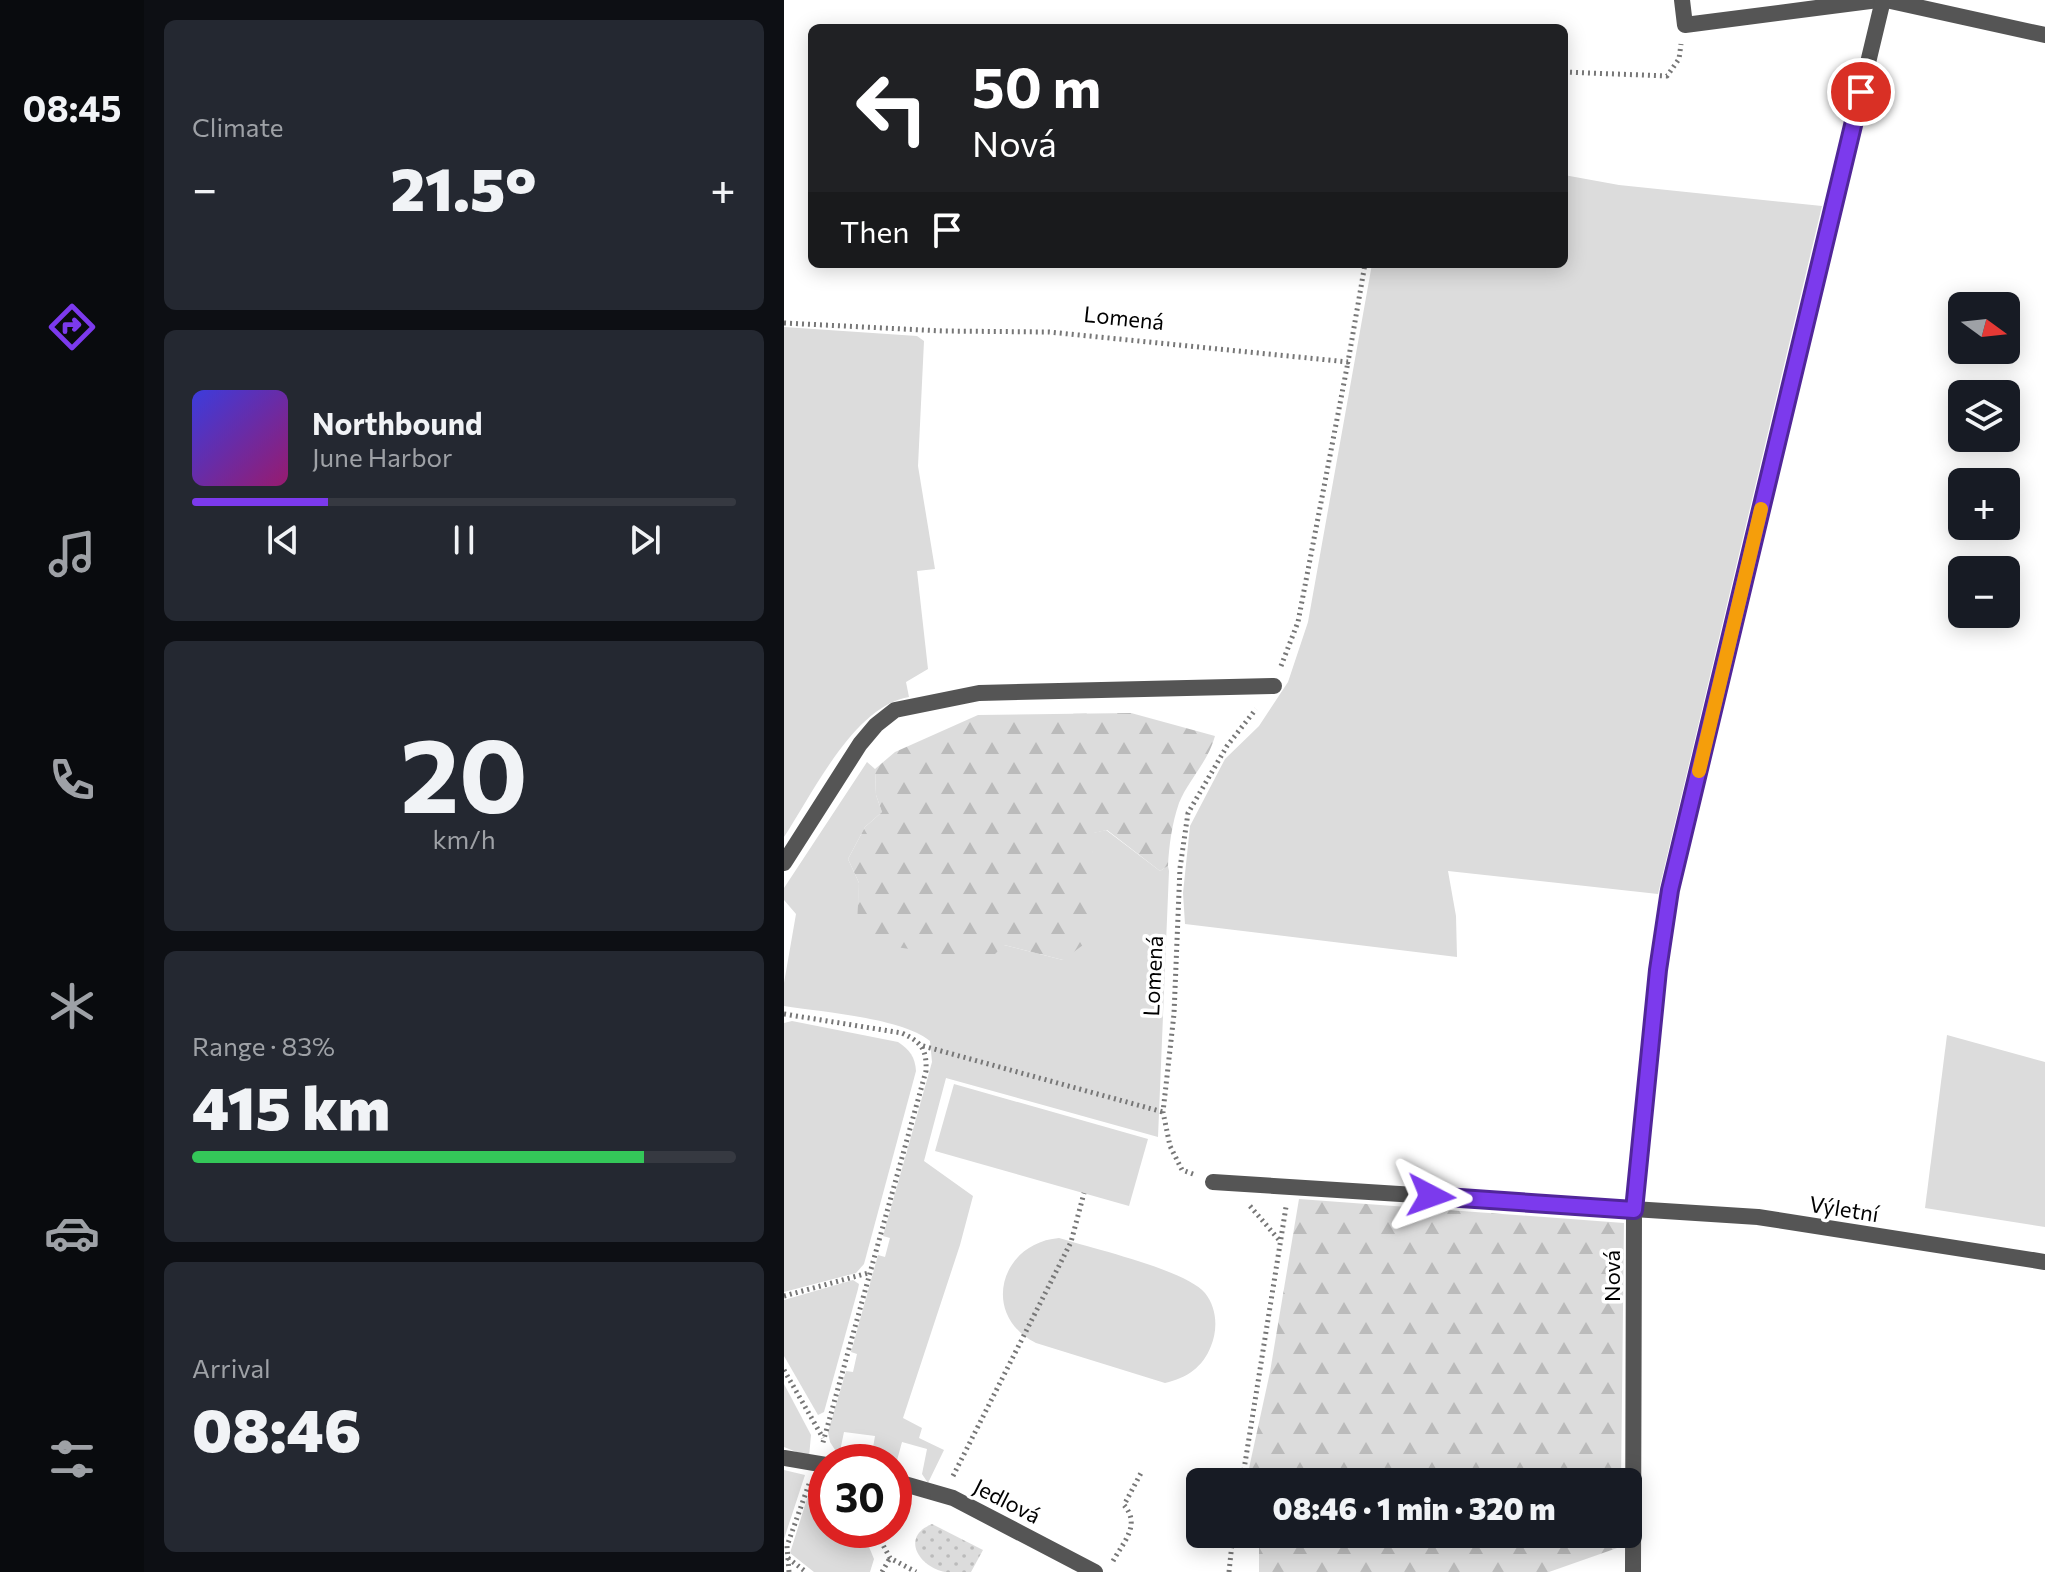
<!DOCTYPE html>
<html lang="en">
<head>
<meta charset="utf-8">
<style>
  body { margin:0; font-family:Commissioner,sans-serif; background:#242831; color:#f1f3f6; height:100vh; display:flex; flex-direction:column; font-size:30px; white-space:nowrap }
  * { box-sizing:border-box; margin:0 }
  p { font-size:26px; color:#9ea1a6 }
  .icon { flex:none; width:44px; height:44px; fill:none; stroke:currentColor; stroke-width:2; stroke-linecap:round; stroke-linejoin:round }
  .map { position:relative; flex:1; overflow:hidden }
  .details { display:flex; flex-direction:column; gap:20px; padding:20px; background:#0d0f14; width:640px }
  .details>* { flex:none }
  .top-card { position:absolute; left:24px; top:24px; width:760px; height:244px; border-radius:12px; box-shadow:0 4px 20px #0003; background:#202124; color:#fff; overflow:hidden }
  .needle { width:52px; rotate:105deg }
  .controls { position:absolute; left:1164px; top:292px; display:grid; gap:16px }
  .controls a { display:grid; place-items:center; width:72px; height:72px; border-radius:12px; background:#171b24; box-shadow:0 4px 20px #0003; font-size:40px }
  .speed { position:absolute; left:24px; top:1444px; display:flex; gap:16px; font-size:40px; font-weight:700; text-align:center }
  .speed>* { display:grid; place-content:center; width:104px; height:104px; border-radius:50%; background:#171b24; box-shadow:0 4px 20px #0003; line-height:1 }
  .speed .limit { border:12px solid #d22; background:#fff; color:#111 }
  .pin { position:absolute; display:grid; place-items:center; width:68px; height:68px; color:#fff; margin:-34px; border:4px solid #fff; border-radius:50%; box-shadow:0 2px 8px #0007 }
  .me { position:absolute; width:88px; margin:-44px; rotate:94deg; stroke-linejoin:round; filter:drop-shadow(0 0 6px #0008) }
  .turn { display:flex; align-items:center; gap:28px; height:168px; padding:0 32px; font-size:36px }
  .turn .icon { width:104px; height:104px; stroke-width:2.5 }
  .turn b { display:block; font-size:56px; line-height:68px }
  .then { display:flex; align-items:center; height:76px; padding:0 32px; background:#0003; gap:16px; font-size:30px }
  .big { font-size:60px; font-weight:800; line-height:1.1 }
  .details .card { flex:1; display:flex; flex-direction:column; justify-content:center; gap:12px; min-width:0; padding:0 28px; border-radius:12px; background:#242831 }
  .details .dial { align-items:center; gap:0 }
  .dial b { font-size:104px; line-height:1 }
  .song { display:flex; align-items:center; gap:24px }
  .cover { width:96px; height:96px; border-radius:12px; background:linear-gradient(135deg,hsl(240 70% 55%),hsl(320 70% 35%)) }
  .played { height:8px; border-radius:4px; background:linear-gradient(90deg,#7c3aed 25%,#363941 25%) }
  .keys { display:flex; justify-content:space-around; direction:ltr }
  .heat { display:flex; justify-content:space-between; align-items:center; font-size:44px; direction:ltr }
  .charge { height:12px; border-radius:6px; background:linear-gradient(90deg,#34c759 83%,#363941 0) }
  .trip { position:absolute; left:402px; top:1468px; width:456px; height:80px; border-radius:12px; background:#171b24; box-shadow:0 4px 20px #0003; font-weight:800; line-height:80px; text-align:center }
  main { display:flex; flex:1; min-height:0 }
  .tab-bar { display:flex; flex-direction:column; width:144px; justify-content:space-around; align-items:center; background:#090b0e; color:#9ea1a6 }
  .tab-bar .icon { width:56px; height:56px }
  .tab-bar .active { color:#7c3aed }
  .tab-bar b { font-size:36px; color:#f1f3f6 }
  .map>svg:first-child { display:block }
  .grass { fill:#dcdcdc }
  .forest { fill:url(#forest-firs) }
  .park { fill:url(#park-dots) }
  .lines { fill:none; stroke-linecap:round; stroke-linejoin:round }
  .path { stroke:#777; stroke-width:5; stroke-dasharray:2 4; stroke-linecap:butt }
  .street { stroke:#555; stroke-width:16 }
  .route-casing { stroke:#51269a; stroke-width:20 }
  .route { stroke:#7c3aed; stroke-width:14 }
  .slow { stroke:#f59e0b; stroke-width:14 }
  .labels { text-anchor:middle; stroke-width:7; stroke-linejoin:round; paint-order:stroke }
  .street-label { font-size:22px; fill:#000; stroke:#fff }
</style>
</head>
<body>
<main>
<nav class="tab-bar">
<b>08:45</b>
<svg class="icon active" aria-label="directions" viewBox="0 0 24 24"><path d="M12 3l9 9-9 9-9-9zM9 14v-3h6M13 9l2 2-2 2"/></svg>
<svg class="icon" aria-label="music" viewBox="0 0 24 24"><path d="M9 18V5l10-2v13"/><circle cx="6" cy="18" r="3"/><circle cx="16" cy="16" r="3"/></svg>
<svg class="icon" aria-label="phone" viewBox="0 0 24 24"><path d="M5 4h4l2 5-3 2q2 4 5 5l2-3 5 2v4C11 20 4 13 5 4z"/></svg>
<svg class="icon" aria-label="climate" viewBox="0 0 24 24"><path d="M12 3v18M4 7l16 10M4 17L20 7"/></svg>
<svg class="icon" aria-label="car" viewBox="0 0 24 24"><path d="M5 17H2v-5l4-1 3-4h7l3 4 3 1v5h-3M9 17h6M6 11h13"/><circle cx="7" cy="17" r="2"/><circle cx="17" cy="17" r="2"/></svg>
<svg class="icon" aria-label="filters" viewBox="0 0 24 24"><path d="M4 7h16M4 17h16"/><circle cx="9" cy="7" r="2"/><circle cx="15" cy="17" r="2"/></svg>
</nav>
<section class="details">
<div class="card"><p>Climate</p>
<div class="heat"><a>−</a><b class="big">21.5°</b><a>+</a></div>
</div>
<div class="card">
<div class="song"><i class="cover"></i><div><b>Northbound</b><p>June Harbor</p></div></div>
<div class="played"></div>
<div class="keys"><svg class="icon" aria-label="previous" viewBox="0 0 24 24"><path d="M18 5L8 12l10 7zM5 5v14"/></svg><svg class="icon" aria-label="pause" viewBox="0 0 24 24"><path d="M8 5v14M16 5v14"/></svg><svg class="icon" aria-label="next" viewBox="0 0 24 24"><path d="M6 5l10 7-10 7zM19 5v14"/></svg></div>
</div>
<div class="card dial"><b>20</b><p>km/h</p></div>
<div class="card"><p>Range · 83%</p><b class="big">415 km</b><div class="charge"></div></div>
<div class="card"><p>Arrival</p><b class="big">08:46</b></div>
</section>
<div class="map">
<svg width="1261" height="1572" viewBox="0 0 1261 1572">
  <defs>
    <pattern id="forest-firs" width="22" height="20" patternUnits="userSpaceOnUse" patternTransform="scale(2)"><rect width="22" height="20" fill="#dcdcdc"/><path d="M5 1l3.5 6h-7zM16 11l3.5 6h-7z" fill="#bbb"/></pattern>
    <pattern id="park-dots" width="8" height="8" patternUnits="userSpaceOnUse" patternTransform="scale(2)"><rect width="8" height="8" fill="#dcdcdc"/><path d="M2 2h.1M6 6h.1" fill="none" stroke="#bbb" stroke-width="1.8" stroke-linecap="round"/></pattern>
  </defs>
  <rect width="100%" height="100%" fill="#fff"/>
  <g class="grass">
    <path d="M780,175l55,10 203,21 -164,688 -210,-23 8,45 1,41 -272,-33 -2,-31 7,-67 35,-67 34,-33 29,-44 20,-60 64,-358h192z"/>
    <path d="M0,327l133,9 7,5 -6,125 17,103 -18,2 11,98 -22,13 3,15c-55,9 -96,96 -125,140z"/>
    <path d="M83,762l8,7 1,26 6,17 -17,15 -17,32 11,24 -1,42 146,20 59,15 30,-110v-17l13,-3 54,41 8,-5 1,5 -11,266 -212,-59 -22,83 49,35 -13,49 -57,173 19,10 -3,10 25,12 -16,33 -6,-9 5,-25 -25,-7 -6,22 -25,-5 4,-23 -31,-4 -5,24 -9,-14 -2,-10 18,-61 7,1 4,-18 -6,-2 27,-97 7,2 5,-19 -7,-2 49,-174 -2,-21c-28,-23 -108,-29 -146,-35v-23l12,-69 -12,-14v-12z"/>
    <path d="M8,1021l106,21c12,8 17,15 18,29l-52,193 -8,9 -72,19v-269z"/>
    <path d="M1163,1035l98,27v165l-120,-19z"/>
    <path d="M170,1084l194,55 -19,67 -194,-55z"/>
    <path d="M275,1238c32,10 127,32 146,55 12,15 13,36 6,53 -8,21 -24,32 -46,37l-129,-40c-56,-28 -36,-100 23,-105z"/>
    <path d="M69,1280l6,4 -1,5 -34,123 -6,3 -34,-59v-56z"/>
    <path d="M0,1384l27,51 -2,22 -25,-10z"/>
    <path d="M0,1470l21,5 -21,64z"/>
    <path d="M40,1477l2,53h36l12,29 -4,13h-56l-24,-19 21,-67z"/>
  </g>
  <g class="forest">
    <path d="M347,713l84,23c-7,26 -26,43 -36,67 -7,20 -10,43 -11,63l-8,5 -53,-41 -13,3 -4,69 -7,43 -20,15 -59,-15 -16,16 -118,-18 -13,-18 2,-42 -11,-24 17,-32 17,-15 -6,-17 -1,-26 20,-17 83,-37z"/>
    <path d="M515,1199l325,24 -3,259h-375l24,-110z"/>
    <path d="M470,1534h366v13l-71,25h-290v-25z"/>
  </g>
  <path class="park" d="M148,1524l51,26 -12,22c-8,0 -18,0 -26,0 -26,-5 -45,-35 -13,-48z"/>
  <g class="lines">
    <g class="path">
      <path d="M780,72l103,4 12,-17 2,-15"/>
      <path d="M0,323l159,8 106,1 299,30 17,-98"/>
      <path d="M497,666l17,-44 50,-260"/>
      <path d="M0,1014l118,19c19,9 25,16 24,38l-104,375"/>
      <path d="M139,1046l240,66"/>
      <path d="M409,1174l-11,-4 -12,-24 -7,-34 11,-98 6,-146 8,-55 39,-67 29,-37"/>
      <path d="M466,1206l30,35"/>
      <path d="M0,1296l84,-23"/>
      <path d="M0,1370l39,68"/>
      <path d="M169,1476l118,-234 13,-49"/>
      <path d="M458,1482l44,-275"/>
      <path d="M91,1530l15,28 26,14"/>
      <path d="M4,1558l18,14"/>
      <path d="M329,1561c11,-20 28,-36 11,-56l17,-32"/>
      <path d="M5,1572l-2,-26 22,-62"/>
      <path d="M98,1572l8,-14"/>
      <path d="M445,1572l4,-38"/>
    </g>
    <g class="street">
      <path d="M898,0l3,25 193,-25"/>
      <path d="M1102,0l159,35"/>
      <path d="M0,863l76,-119 16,-19 19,-15 84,-17 295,-7"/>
      <path d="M429,1182l545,35 287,45"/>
      <path d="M0,1458l42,7"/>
      <path d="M110,1481l59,17 142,74"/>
      <path d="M849,1572l1,-362 24,-240 12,-80 213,-890"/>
    </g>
  </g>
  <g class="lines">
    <defs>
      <path id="route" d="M647,1196l203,14 24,-240 12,-80 191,-798"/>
    </defs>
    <use href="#route" class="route-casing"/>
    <use href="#route" class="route"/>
    <path class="slow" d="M915,771l62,-262"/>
  </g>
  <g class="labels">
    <g class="street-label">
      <text transform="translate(340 318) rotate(6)" y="8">Lomená</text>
      <text transform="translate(369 976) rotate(-87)" y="8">Lomená</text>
      <text transform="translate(1060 1209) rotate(9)" y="8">Výletní</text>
      <text transform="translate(828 1276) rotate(-90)" y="8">Nová</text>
      <text transform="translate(223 1501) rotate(27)" y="8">Jedlová</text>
    </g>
  </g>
</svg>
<div class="controls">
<a><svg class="needle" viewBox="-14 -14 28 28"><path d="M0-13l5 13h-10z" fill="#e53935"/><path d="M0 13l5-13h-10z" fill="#9ea1a6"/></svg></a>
<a><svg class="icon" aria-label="layers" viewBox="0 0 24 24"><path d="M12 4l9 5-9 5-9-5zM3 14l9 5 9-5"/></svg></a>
<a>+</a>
<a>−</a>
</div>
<div class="speed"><div class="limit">30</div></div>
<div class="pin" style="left:1077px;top:92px;background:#d93025"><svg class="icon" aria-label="arrive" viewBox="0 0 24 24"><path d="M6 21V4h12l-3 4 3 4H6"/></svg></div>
<svg class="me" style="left:647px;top:1196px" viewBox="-20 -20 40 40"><path d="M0-17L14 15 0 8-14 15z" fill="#7c3aed" stroke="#fff" stroke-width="4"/></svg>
<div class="trip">08:46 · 1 min · 320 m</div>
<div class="top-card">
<div class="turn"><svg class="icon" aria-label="left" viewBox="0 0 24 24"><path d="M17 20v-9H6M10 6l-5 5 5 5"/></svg><div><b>50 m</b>Nová</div></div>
<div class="then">Then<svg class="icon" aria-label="arrive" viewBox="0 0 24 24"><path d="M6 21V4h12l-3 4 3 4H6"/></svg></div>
</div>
</div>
</main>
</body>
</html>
